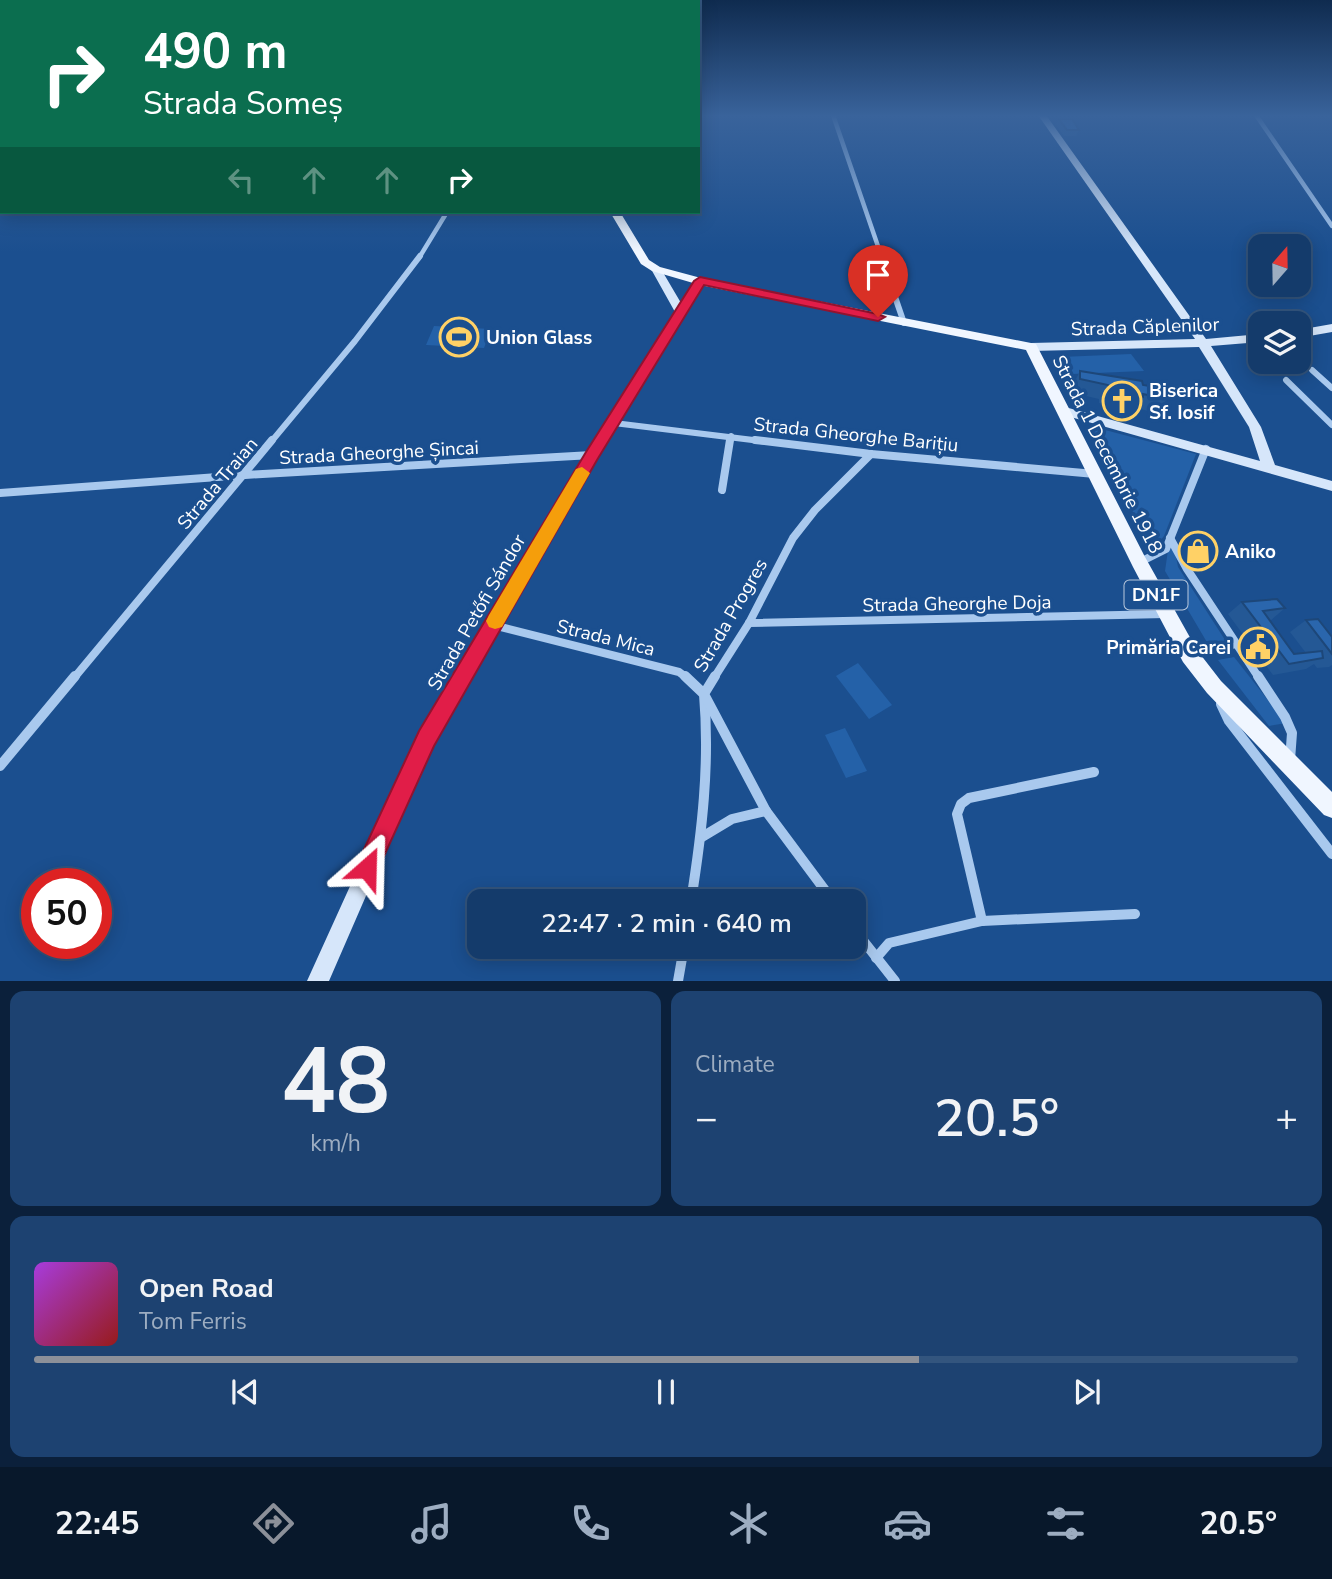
<!DOCTYPE html>
<html lang="en">
<head>
<meta charset="utf-8">
<style>
  body { margin:0; font-family:"Nunito Sans",sans-serif; background:#1d4271; color:#f1f3f6; height:100vh; display:flex; flex-direction:column; font-size:26px; white-space:nowrap }
  * { box-sizing:border-box; margin:0 }
  p { font-size:23px; color:#9dadc1 }
  .icon { flex:none; width:38px; height:38px; fill:none; stroke:currentColor; stroke-width:2; stroke-linecap:round; stroke-linejoin:round }
  .map { position:relative; height:981px; overflow:hidden }
  .panel { display:flex; flex-direction:column; gap:10px; padding:10px; background:#0b203b; flex:1 }
  .panel>* { flex:none }
  .top-card { position:absolute; left:0px; top:0px; width:700px; height:214px; box-shadow:0 4px 18px #0003,0 0 0 2px #33557e; background:#0b6e4f; color:#fff; overflow:hidden }
  .needle { width:46px; rotate:20deg }
  .tools { position:absolute; left:1248px; top:234px; display:grid; gap:14px }
  .tools a { display:grid; place-items:center; width:63px; height:63px; border-radius:14px; background:#143b6b; box-shadow:0 4px 18px #0003,0 0 0 2px #33557e; font-size:35px }
  .speed { position:absolute; left:21px; top:868px; display:flex; gap:14px; font-size:35px; font-weight:700; text-align:center }
  .speed>* { display:grid; place-content:center; width:91px; height:91px; border-radius:50%; background:#143b6b; box-shadow:0 4px 18px #0003,0 0 0 2px #33557e; line-height:1 }
  .speed .limit { border:10px solid #d22; background:#fff; color:#111 }
  .pin { position:absolute; display:grid; place-items:center; width:60px; height:60px; color:#fff; margin:-72px -30px; border-radius:50% 50% 50% 0; rotate:-45deg; box-shadow:0 0 7px #0007 }
  .pin .icon { rotate:45deg }
  .me { position:absolute; width:77px; margin:-38px; rotate:25deg; stroke-linejoin:round; filter:drop-shadow(0 0 5px #0008) }
  .turn { display:flex; align-items:center; gap:24px; height:147px; padding:0 28px; font-size:32px }
  .turn .icon { width:91px; height:91px; stroke-width:2.5 }
  .turn b { display:block; font-size:49px; line-height:60px }
  .lanes { display:flex; align-items:center; height:66px; padding:0 28px; background:#0003; justify-content:center; gap:35px; direction:ltr }
  .lanes .off { opacity:.35 }
  .big { font-size:52px; font-weight:600; line-height:1.1 }
  .panel .card { flex:1; display:flex; flex-direction:column; justify-content:center; gap:10px; min-width:0; padding:0 24px; border-radius:14px; background:#1d4271 }
  .panel .dial { align-items:center; gap:0 }
  .dial b { font-size:91px; line-height:1 }
  .song { display:flex; align-items:center; gap:21px }
  .cover { width:84px; height:84px; border-radius:10px; background:linear-gradient(135deg,hsl(280 70% 55%),hsl(0 70% 35%)) }
  .played { height:7px; border-radius:4px; background:linear-gradient(90deg,#8c9099 70%,#33557e 70%) }
  .keys { display:flex; justify-content:space-around; direction:ltr }
  .heat { display:flex; justify-content:space-between; align-items:center; font-size:38px; direction:ltr }
  .panel .tiles { flex:1; display:grid; gap:10px; grid-template-columns:1fr 1fr }
  .card:last-child { grid-column:span 2 }
  .trip { position:absolute; left:467px; top:889px; width:399px; height:70px; border-radius:14px; background:#143b6b; box-shadow:0 4px 18px #0003,0 0 0 2px #33557e; font-weight:600; line-height:70px; text-align:center }
  .dock { display:flex; height:112px; justify-content:space-around; align-items:center; background:#08182b; color:#9dadc1 }
  .dock .icon { width:49px; height:49px }
  .dock .active { color:#8c9099 }
  .dock b { font-size:32px; color:#f1f3f6 }
  .map>svg:first-child { display:block }
  .green { fill:#2461a8 }
  .lines { fill:none; stroke-linecap:round; stroke-linejoin:round }
  .street-far3 { stroke:#a9c9ee; stroke-width:4.5 }
  .street-far2 { stroke:#a9c9ee; stroke-width:6 }
  .street-far1 { stroke:#a9c9ee; stroke-width:8 }
  .street { stroke:#a9c9ee; stroke-width:10 }
  .secondary { fill:#d6e6fa; fill-rule:evenodd }
  .primary { fill:#f0f6ff; fill-rule:evenodd }
  .wall { fill:#245895 }
  .building { fill:#2a66ad; stroke:#1d4779; stroke-width:2 }
  .route { fill:#e11d48; stroke:#92132f; stroke-width:2 }
  .slow { fill:#f59e0b }
  .labels { text-anchor:middle; stroke-width:7; stroke-linejoin:round; paint-order:stroke }
  .shield { fill:#1b4f8f; stroke:#bbcadd; stroke-width:2 }
  .shield-label { font-size:18px; font-weight:bold; fill:#fff }
  .street-label { font-size:19px; fill:#fff; stroke:#1b4f8f }
  .poi-label { font-size:19px; font-weight:bold; fill:#fff; stroke:#1b4f8f; text-anchor:start }
</style>
</head>
<body>
<div class="map">
<svg width="1332" height="981" viewBox="0 0 1332 981">
  <rect width="100%" height="100%" fill="#1b4f8f"/>
  <g class="green">
    <path d="M434,326l57,3 -7,19 -58,-3z"/>
    <path d="M1131,354l13,17 -72,3 -11,-17z"/>
    <path d="M1090,426l106,28 -32,82 -12,14z"/>
    <path d="M1174,547l4,20 49,76 -19,1 -43,-73 3,-21z"/>
    <path d="M1234,657l52,66 -17,3 -51,-66z"/>
    <path d="M858,663l34,42 -23,14 -33,-43z"/>
    <path d="M845,728l22,43 -21,7 -21,-43z"/>
  </g>
  <g class="lines">
    <g class="street-far3">
      <path d="M833,115l49,143"/>
      <path d="M1256,115l76,111"/>
      <path d="M419,258l28,-46"/>
    </g>
    <g class="street-far2">
      <path d="M881,256l23,67"/>
      <path d="M1312,370l20,18"/>
      <path d="M1286,380l46,45"/>
      <path d="M614,423l155,19"/>
      <path d="M271,442l84,-101 65,-85"/>
      <path d="M730,442l1,-6"/>
    </g>
    <g class="street-far1">
      <path d="M755,440l116,14 224,20"/>
      <path d="M722,490l8,-50"/>
      <path d="M0,493l245,-18 347,-20"/>
      <path d="M1170,538l17,31 72,109"/>
      <path d="M1140,562l26,-13 40,-100"/>
      <path d="M749,623l417,-9"/>
      <path d="M493,625l186,47 8,6"/>
      <path d="M1191,656l45,-12"/>
      <path d="M74,678l198,-238"/>
      <path d="M714,678l35,-55 44,-85 22,-28 56,-56"/>
    </g>
    <g class="street">
      <path d="M685,676l19,18c6,70 -2,138 -13,207"/>
      <path d="M715,676l-11,18 62,117 67,90"/>
      <path d="M1258,676l27,41 7,16 -2,27"/>
      <path d="M1221,704l8,17 103,133"/>
      <path d="M0,766l75,-90"/>
      <path d="M702,837l30,-18 34,-8"/>
      <path d="M982,921l-25,-107 4,-10 8,-6 125,-26"/>
      <path d="M854,929l41,52"/>
      <path d="M876,958l13,-15 93,-22 153,-7"/>
      <path d="M678,981l6,-34"/>
    </g>
    <g class="secondary">
      <path d="M1038,115h8l160,224 54,-5v8l-49,4 50,81 14,38 57,16v10l-272,-77 -1,-3 1,-3 5,-1 195,54 -11,-34 -50,-80 -168,4 -6,-4 6,-4 164,-4z"/>
      <path d="M656,266l5,3 20,34 15,-24h8l1,2 -108,177 -165,286 -103,237h-22l113,-249 167,-280 88,-140 -24,-43z"/>
      <path d="M1332,324v8l-34,6v-8z"/>
    </g>
    <path class="primary" d="M610,212h10l29,48 11,7 41,11 335,66 109,213 52,93 24,31 111,111v26l-8,-3 -117,-122 -24,-31 -50,-95 -107,-217 -326,-65 -48,-14 -11,-7z"/>
  </g>
  <g class="wall">
    <path d="M1059,119l20,11 -3,6h-12l-8,-11z"/>
    <path d="M1080,371l63,14 24,14 -10,14 -21,-5 -2,3 -35,-8v-4l-26,-6v-8z"/>
    <path d="M1242,602l43,6 -15,13 24,33 12,-1 -16,-21 16,-12 26,17v28l-3,2 -12,1 -3,-4 -8,5 -33,6 -45,-61z"/>
  </g>
  <g class="building">
    <path d="M1059,119h13l7,11h-12z"/>
    <path d="M1080,371l62,10 1,4 23,4 1,10 -24,-5v3l-35,-7v-5l-28,-6z"/>
    <path d="M1277,599l8,9 -22,3 31,43 28,-3 1,7 -34,6 -47,-62z"/>
    <path d="M1318,619l14,18v17l-26,-34z"/>
  </g>
  <linearGradient id="sky" x2="0" y2="1"><stop stop-color="#0f2b4f"/><stop offset="0.46" stop-color="#39639b"/><stop offset="1" stop-color="#39639b" stop-opacity="0"/></linearGradient>
  <rect width="1332" height="252" fill="url(#sky)"/>
  <path class="route" d="M700,277l178,37 7,3 -7,4 -174,-36 -107,175 -163,286 -59,130 -8,3 -8,-3 -4,-8 4,-8 60,-129 167,-279 108,-171z"/>
  <path class="slow" d="M582,467l8,6 -88,154 -7,2 -6,-2 -3,-6 3,-6 87,-146z"/>
  <defs>
    <symbol id="stadium-ring" viewBox="-11 -11 22 22"><circle r="9.5" fill="#1b4f8f" stroke="#ffd166" stroke-width="1.5"/><path d="M0-5a6.5 5 0 1 0 0 10a6.5 5 0 1 0 0-10ZM-3.5-1.8h7v3.6h-7Z" fill="#ffd166"/></symbol>
    <symbol id="church-ring" viewBox="-11 -11 22 22"><circle r="9.5" fill="#1b4f8f" stroke="#ffd166" stroke-width="1.5"/><path d="M-1.2-6h2.4v3.5h3.3v2.4h-3.3V6h-2.4V-.1h-3.3v-2.4h3.3Z" fill="#ffd166"/></symbol>
    <symbol id="shop-ring" viewBox="-11 -11 22 22"><circle r="9.5" fill="#1b4f8f" stroke="#ffd166" stroke-width="1.5"/><path d="M-5-2.5h2.3a2.7 3.5 0 0 1 5.4 0H5L5.5 6h-11ZM-1.5-2.5h3a1.5 2.3 0 0 0-3 0Z" fill="#ffd166"/></symbol>
    <symbol id="civic-ring" viewBox="-11 -11 22 22"><circle r="9.5" fill="#1b4f8f" stroke="#ffd166" stroke-width="1.5"/><path d="M-.6-6.5H3V-4.5H.6V-3L4-1V1h2V6H-6V1h2V-1L-.6-3ZM-1.2 2.5V6h2.4V2.5Z" fill="#ffd166"/></symbol>
  </defs>
  <g fill-rule="evenodd">
    <use href="#stadium-ring" x="437" y="315" width="44" height="44"/>
    <use href="#church-ring" x="1100" y="379" width="44" height="44"/>
    <use href="#shop-ring" x="1176" y="529" width="44" height="44"/>
    <use href="#civic-ring" x="1236" y="625" width="44" height="44"/>
  </g>
  <g class="labels">
    <rect class="shield" x="1124.5" y="580.5" width="63" height="29" rx="5"/>
    <g class="shield-label">
      <text x="1156" y="601">DN1F</text>
    </g>
    <g class="street-label">
      <text transform="translate(1145 326) rotate(-2)" y="7">Strada Căplenilor</text>
      <text transform="translate(856 434) rotate(6)" y="7">Strada Gheorghe Barițiu</text>
      <text transform="translate(379 452) rotate(-3)" y="7">Strada Gheorghe Șincai</text>
      <text transform="translate(1108 454) rotate(63)" y="7">Strada 1 Decembrie 1918</text>
      <text transform="translate(217 483) rotate(-50)" y="7">Strada Traian</text>
      <text transform="translate(957 603) rotate(-1)" y="7">Strada Gheorghe Doja</text>
      <text transform="translate(476 612) rotate(-60)" y="7">Strada Petőfi Sándor</text>
      <text transform="translate(730 615) rotate(-60)" y="7">Strada Progres</text>
      <text transform="translate(606 637) rotate(14)" y="7">Strada Mica</text>
    </g>
    <g class="poi-label">
      <text x="486" y="344">Union Glass</text>
      <text x="1149" y="397">Biserica<tspan x="1149" dy="22">Sf. Iosif</tspan></text>
      <text x="1225" y="558">Aniko</text>
      <text x="1231" y="654" text-anchor="end">Primăria Carei</text>
    </g>
  </g>
</svg>
<div class="tools">
<a><svg class="needle" viewBox="-14 -14 28 28"><path d="M0-13l5 13h-10z" fill="#e53935"/><path d="M0 13l5-13h-10z" fill="#9dadc1"/></svg></a>
<a><svg class="icon" aria-label="layers" viewBox="0 0 24 24"><path d="M12 4l9 5-9 5-9-5zM3 14l9 5 9-5"/></svg></a>
</div>
<div class="speed"><div class="limit">50</div></div>
<div class="pin" style="left:878px;top:317px;background:#d93025"><svg class="icon" aria-label="arrive" viewBox="0 0 24 24"><path d="M6 21V4h12l-3 4 3 4H6"/></svg></div>
<svg class="me" style="left:367px;top:868px" viewBox="-20 -20 40 40"><path d="M0-17L14 15 0 8-14 15z" fill="#e11d48" stroke="#fff" stroke-width="4"/></svg>
<div class="trip">22:47 · 2 min · 640 m</div>
<div class="top-card">
<div class="turn"><svg class="icon" aria-label="right" viewBox="0 0 24 24"><path d="M7 20v-9h11M14 6l5 5-5 5"/></svg><div><b>490 m</b>Strada Someș</div></div>
<div class="lanes"><svg class="icon off" aria-label="left" viewBox="0 0 24 24"><path d="M17 20v-9H6M10 6l-5 5 5 5"/></svg><svg class="icon off" aria-label="ahead" viewBox="0 0 24 24"><path d="M12 20V5M6 11l6-6 6 6"/></svg><svg class="icon off" aria-label="ahead" viewBox="0 0 24 24"><path d="M12 20V5M6 11l6-6 6 6"/></svg><svg class="icon" aria-label="right" viewBox="0 0 24 24"><path d="M7 20v-9h11M14 6l5 5-5 5"/></svg></div>
</div>
</div>
<section class="panel">
<div class="tiles">
<div class="card dial"><b>48</b><p>km/h</p></div>
<div class="card"><p>Climate</p>
<div class="heat"><a>−</a><b class="big">20.5°</b><a>+</a></div>
</div>
<div class="card">
<div class="song"><i class="cover"></i><div><b>Open Road</b><p>Tom Ferris</p></div></div>
<div class="played"></div>
<div class="keys"><svg class="icon" aria-label="previous" viewBox="0 0 24 24"><path d="M18 5L8 12l10 7zM5 5v14"/></svg><svg class="icon" aria-label="pause" viewBox="0 0 24 24"><path d="M8 5v14M16 5v14"/></svg><svg class="icon" aria-label="next" viewBox="0 0 24 24"><path d="M6 5l10 7-10 7zM19 5v14"/></svg></div>
</div>
</div>
</section>
<nav class="dock">
<b>22:45</b>
<svg class="icon active" aria-label="directions" viewBox="0 0 24 24"><path d="M12 3l9 9-9 9-9-9zM9 14v-3h6M13 9l2 2-2 2"/></svg>
<svg class="icon" aria-label="music" viewBox="0 0 24 24"><path d="M9 18V5l10-2v13"/><circle cx="6" cy="18" r="3"/><circle cx="16" cy="16" r="3"/></svg>
<svg class="icon" aria-label="phone" viewBox="0 0 24 24"><path d="M5 4h4l2 5-3 2q2 4 5 5l2-3 5 2v4C11 20 4 13 5 4z"/></svg>
<svg class="icon" aria-label="climate" viewBox="0 0 24 24"><path d="M12 3v18M4 7l16 10M4 17L20 7"/></svg>
<svg class="icon" aria-label="car" viewBox="0 0 24 24"><path d="M5 17H2v-5l4-1 3-4h7l3 4 3 1v5h-3M9 17h6M6 11h13"/><circle cx="7" cy="17" r="2"/><circle cx="17" cy="17" r="2"/></svg>
<svg class="icon" aria-label="filters" viewBox="0 0 24 24"><path d="M4 7h16M4 17h16"/><circle cx="9" cy="7" r="2"/><circle cx="15" cy="17" r="2"/></svg>
<b>20.5°</b>
</nav>
</body>
</html>
